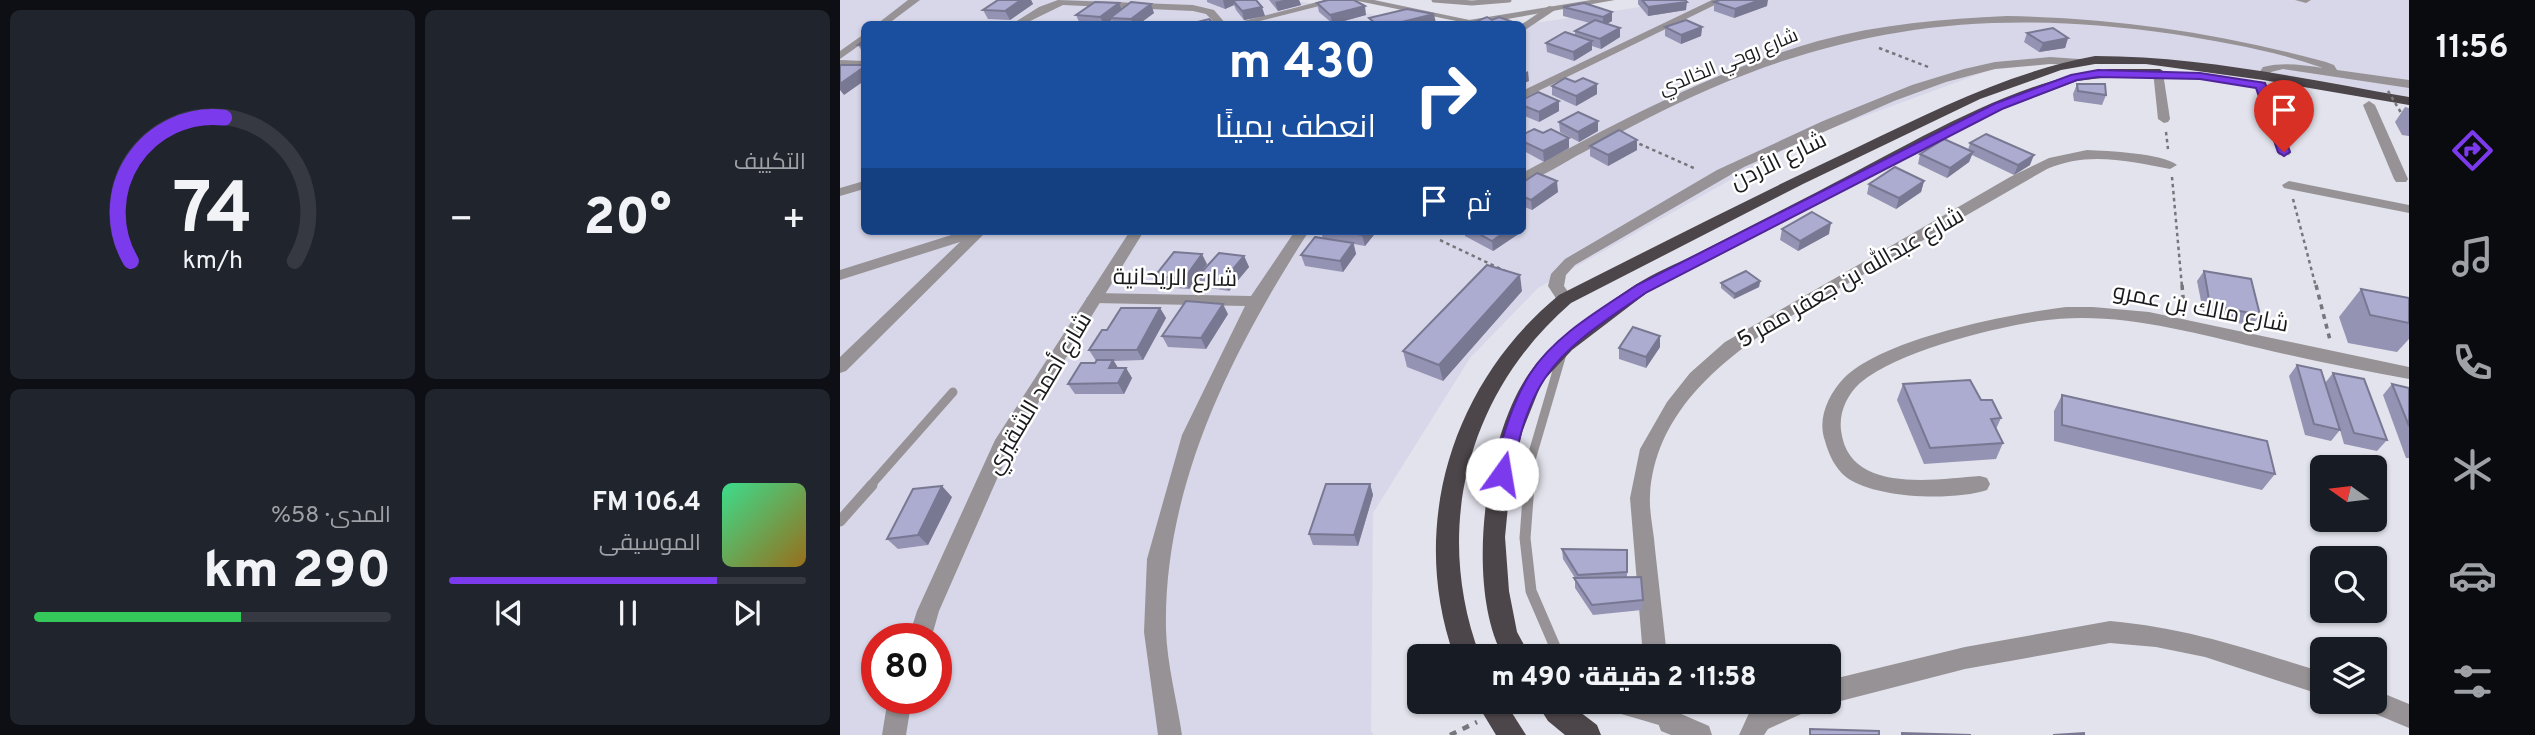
<!DOCTYPE html>
<html lang="ar">
<head>
<meta charset="utf-8">
<style>
  body { margin:0; font-family:Overpass,Cairo,sans-serif; background:#20242c; color:#f1f3f6; direction:rtl; height:100vh; display:flex; flex-direction:column; font-size:26px; white-space:nowrap }
  * { box-sizing:border-box; margin:0 }
  p { font-size:23px; color:#9ea1a6 }
  .icon { flex:none; width:38px; height:38px; fill:none; stroke:currentColor; stroke-width:2; stroke-linecap:round; stroke-linejoin:round }
  .map { position:relative; flex:1; overflow:hidden; direction:ltr }
  .panel { display:flex; flex-direction:column; gap:10px; padding:10px; background:#0d0f14; width:840px }
  .panel>* { flex:none }
  .hud { position:absolute; left:21px; top:21px; width:665px; height:214px; border-radius:10px; box-shadow:0 2px 5px #0004; direction:rtl; background:#1a4fa0; color:#fff; overflow:hidden }
  .needle { width:46px; rotate:284deg }
  .fabs { position:absolute; left:1470px; top:455px; display:grid; gap:14px }
  .fabs a { display:grid; place-items:center; width:77px; height:77px; border-radius:10px; background:#171b24; box-shadow:0 2px 5px #0004; font-size:35px }
  .speed { position:absolute; left:21px; top:623px; display:flex; gap:14px; font-size:35px; font-weight:700; text-align:center }
  .speed>* { display:grid; place-content:center; width:91px; height:91px; border-radius:50%; background:#171b24; box-shadow:0 2px 5px #0004; line-height:1 }
  .speed .limit { border:10px solid #d22; background:#fff; color:#111 }
  .pin { position:absolute; display:grid; place-items:center; width:60px; height:60px; color:#fff; margin:-72px -30px; border-radius:50% 50% 50% 0; rotate:-45deg; box-shadow:0 0 7px #0007 }
  .pin .icon { rotate:45deg }
  .me { position:absolute; width:77px; margin:-38px; rotate:13deg; stroke-linejoin:round; filter:drop-shadow(0 0 5px #0008) }
  .turn { display:flex; align-items:center; gap:24px; height:147px; padding:0 35px; font-size:32px }
  .turn .icon { width:91px; height:91px; stroke-width:2.5 }
  .turn b { display:block; font-size:49px; line-height:60px }
  .then { display:flex; align-items:center; height:66px; padding:0 35px; background:#0003; gap:14px; font-size:26px }
  .big { font-size:52px; font-weight:800; line-height:1.1 }
  .panel .card { flex:1; display:flex; flex-direction:column; justify-content:center; gap:10px; min-width:0; padding:0 24px; border-radius:10px; background:#20242c }
  .panel .dial { align-items:center; gap:0 }
  .dial svg { height:182px; overflow:visible; fill:none; stroke:#363941; stroke-width:7; stroke-linecap:round; text-anchor:middle }
  .dial text { fill:#f1f3f6; stroke:none }
  .song { display:flex; align-items:center; gap:21px }
  .cover { width:84px; height:84px; border-radius:10px; background:linear-gradient(135deg,hsl(150 70% 55%),hsl(40 70% 35%)) }
  .played { height:7px; border-radius:4px; background:linear-gradient(90deg,#7c3aed 75%,#363941 75%) }
  .keys { display:flex; justify-content:space-around; direction:ltr }
  .heat { display:flex; justify-content:space-between; align-items:center; font-size:38px; direction:ltr }
  .charge { height:10px; border-radius:5px; background:linear-gradient(90deg,#34c759 58%,#363941 0) }
  .panel .tiles { flex:1; display:grid; gap:10px; grid-template-columns:repeat(2,1fr) }
  .trip { position:absolute; left:567px; top:644px; width:434px; height:70px; border-radius:10px; background:#171b24; box-shadow:0 2px 5px #0004; font-weight:800; line-height:70px; text-align:center; direction:rtl }
  main { display:flex; flex:1; min-height:0 }
  .tab-bar { display:flex; flex-direction:column; width:126px; justify-content:space-around; align-items:center; background:#090b0e; color:#9ea1a6 }
  .tab-bar .icon { width:49px; height:49px }
  .tab-bar .on { color:#7c3aed }
  .tab-bar b { font-size:32px; color:#f1f3f6 }
  .map>svg:first-child { display:block }
  .built { fill:#d8d7e9; fill-rule:evenodd }
  .lines { fill:none; stroke-linecap:round; stroke-linejoin:round }
  .path-far2 { stroke:#76767c; stroke-width:2.5; stroke-dasharray:3.5 3.5; stroke-linecap:butt }
  .path-far1 { stroke:#76767c; stroke-width:3.5; stroke-dasharray:5 5; stroke-linecap:butt }
  .path { stroke:#76767c; stroke-width:4.5; stroke-dasharray:7 7; stroke-linecap:butt }
  .service-far2 { stroke:#979295; stroke-width:5 }
  .service-far1 { stroke:#979295; stroke-width:9 }
  .service { stroke:#979295; stroke-width:11 }
  .minor { fill:#979295; fill-rule:evenodd }
  .tertiary { fill:#979295; fill-rule:evenodd }
  .trunk { fill:#4c454a; fill-rule:evenodd }
  .path-bridge { stroke:#76767c; stroke-width:2.5; stroke-dasharray:3.5 3.5; stroke-linecap:butt }
  .wall { fill:#9493b3 }
  .shaded-wall { fill:#787892 }
  .building { fill:#acabd0; stroke:#787892; stroke-width:2 }
  .route { fill:#7c3aed; stroke:#51269a; stroke-width:2 }
  .labels { text-anchor:middle; stroke-width:5; stroke-linejoin:round; paint-order:stroke }
  .far-street-label { font-size:19px; fill:#1a1a1d; stroke:#fff }
  .street-label { font-size:23px; fill:#1a1a1d; stroke:#fff }
</style>
</head>
<body>
<main>
<nav class="tab-bar">
<b>11:56</b>
<svg class="icon on" aria-label="directions" viewBox="0 0 24 24"><path d="M12 3l9 9-9 9-9-9zM9 14v-3h6M13 9l2 2-2 2"/></svg>
<svg class="icon" aria-label="music" viewBox="0 0 24 24"><path d="M9 18V5l10-2v13"/><circle cx="6" cy="18" r="3"/><circle cx="16" cy="16" r="3"/></svg>
<svg class="icon" aria-label="phone" viewBox="0 0 24 24"><path d="M5 4h4l2 5-3 2q2 4 5 5l2-3 5 2v4C11 20 4 13 5 4z"/></svg>
<svg class="icon" aria-label="climate" viewBox="0 0 24 24"><path d="M12 3v18M4 7l16 10M4 17L20 7"/></svg>
<svg class="icon" aria-label="car" viewBox="0 0 24 24"><path d="M5 17H2v-5l4-1 3-4h7l3 4 3 1v5h-3M9 17h6M6 11h13"/><circle cx="7" cy="17" r="2"/><circle cx="17" cy="17" r="2"/></svg>
<svg class="icon" aria-label="filters" viewBox="0 0 24 24"><path d="M4 7h16M4 17h16"/><circle cx="9" cy="7" r="2"/><circle cx="15" cy="17" r="2"/></svg>
</nav>
<div class="map">
<svg width="1569" height="735" viewBox="0 0 1569 735">
  <rect width="100%" height="100%" fill="#e3e3ed"/>
  <path class="built" d="M0,0h451l137,24h-564v207h658l1,-206 162,-25h724v105l-205,-38 -142,-5 -72,8 -185,68 -267,150 -68,70 -97,155 -2,218 3,4h-534zM37,639h59v59h-59z"/>
  <g class="lines">
    <g class="path-far2">
      <path d="M1039,48l52,20"/>
      <path d="M1326,132l2,17"/>
      <path d="M793,141l63,28"/>
      <path d="M1332,177l10,110"/>
      <path d="M1453,199l23,88"/>
      <path d="M600,240l65,31"/>
    </g>
    <g class="path-far1">
      <path d="M1342,285l2,24"/>
      <path d="M1476,285l14,55"/>
    </g>
    <path class="path" d="M610,735l27,-13"/>
    <path class="service-far2" d="M594,0l38,3 37,-3"/>
    <g class="service-far1">
      <path d="M30,486l83,-94"/>
      <path d="M688,486l2,-23 32,-109"/>
    </g>
    <g class="service">
      <path d="M689,485l-4,53 6,53 28,65"/>
      <path d="M0,521l32,-36"/>
      <path d="M760,702l68,20"/>
    </g>
    <g class="minor">
      <path d="M68,0h12l-32,24h-11z"/>
      <path d="M218,0l135,5 21,5 12,14h-10l-10,-10 -13,-3 -130,-6 -39,19h-12l27,-17z"/>
      <path d="M485,0h18l-95,24h-16z"/>
      <path d="M513,0h21l105,22 -8,2z"/>
      <path d="M872,0h13l-203,99v-8z"/>
      <path d="M1455,0h16l-5,3z"/>
      <path d="M709,6l9,2 -36,24v-8z"/>
      <path d="M1167,16c111,2 212,17 319,46l8,3 3,5 72,10v8l-126,-19 -12,3 -8,7 -6,-3 6,-9c21,-5 39,-2 60,1 -47,-17 -100,-26 -150,-34 -167,-24 -305,-13 -461,54 -44,19 -86,41 -128,64 -20,10 -40,25 -62,31v-10c95,-50 192,-103 296,-132 62,-17 125,-22 189,-25z"/>
      <path d="M24,34v8l-24,17v-8z"/>
      <path d="M1210,57l29,2 6,3 -6,3 -29,-1 -55,5 -49,13 -52,19 -150,66 -169,98 -9,10 -2,11 9,13 -2,4h-12l-11,-17 3,-12 14,-15 152,-89 106,-49 89,-36 52,-16 31,-7z"/>
      <path d="M0,60l24,1v6l-24,-1z"/>
      <path d="M1313,71l10,2 7,46 -2,3 -4,1 -6,-4z"/>
      <path d="M1421,81l6,4 24,67 -2,3h-10l-2,-3 -22,-67z"/>
      <path d="M1529,101l6,4 33,74 -2,3h-10l-2,-3 -31,-74z"/>
      <path d="M1247,150c21,1 75,3 90,15l-7,4c-41,-8 -83,-18 -123,0l-268,154c-62,40 -125,93 -129,173 -1,17 4,36 5,53 4,36 8,71 12,107h-24l-13,-158 10,-49 27,-47 23,-29 35,-31 285,-165 39,-19z"/>
      <path d="M1449,181l120,24v8l-125,-25 -2,-3z"/>
      <path d="M124,231h23l-141,140 -6,2v-16l120,-115 -120,38v-10z"/>
      <path d="M455,231h14c-76,118 -146,254 -143,399 1,34 11,71 16,105h-24l-14,-103 3,-73 35,-124 63,-129 -151,-3 -8,-5 8,-5 157,3z"/>
      <path d="M575,231h19l-7,4 -10,-1z"/>
      <path d="M1226,307h27l56,5 260,55v12c-50,-9 -101,-19 -150,-31 -73,-17 -145,-38 -220,-27 -50,8 -140,30 -179,62 -13,12 -21,29 -19,47 7,65 95,49 139,46l7,2 3,6 -3,6c-33,11 -112,9 -141,-13 -11,-9 -17,-22 -21,-36 -8,-22 3,-46 19,-63 40,-40 165,-64 222,-71z"/>
      <path d="M1270,621c78,7 138,28 212,51v23l-117,-38 -49,-10 -46,-4 -145,26 -136,35 -5,-2h5v-22l136,-33z"/>
      <path d="M1535,690l34,14v24l-43,-18 -3,-8h12z"/>
      <path d="M810,702h24l5,11 30,13 3,9h-41l-10,-4z"/>
      <path d="M933,702h40l-3,8 -42,19 -4,6h-25l11,-24z"/>
    </g>
    <g class="tertiary">
      <path d="M751,0h24l-136,24h-21l5,-3z"/>
      <path d="M24,181v8l-24,7v-8z"/>
      <path d="M290,231h14l-133,216 -72,164 -8,28h-23l9,-28 78,-171z"/>
      <path d="M48,698h24l-6,37h-24z"/>
    </g>
    <g class="trunk">
      <path d="M1255,56c105,0 210,23 314,41v8l-146,-25 -117,-16h-51l-34,6 -81,29 -177,85 -232,119c-103,89 -139,225 -91,353h-26c-46,-131 -2,-273 105,-361 99,-50 199,-101 299,-148 77,-37 152,-75 237,-91z"/>
      <path d="M1269,69h51l6,4 -6,4h-51l-32,4 -74,28 -355,183 -76,58 -28,30 -6,12 -16,40 -13,64 -4,41 4,54 8,41 13,24h-27c-38,-69 -19,-220 27,-284 15,-22 37,-38 58,-53 15,-11 31,-24 47,-34 19,-12 41,-21 61,-31 41,-21 82,-42 123,-63 87,-44 193,-111 290,-122z"/>
      <path d="M636,702h29l21,33h-30z"/>
      <path d="M696,702h31l30,23 4,10h-36l-17,-14z"/>
    </g>
    <path class="path-bridge" d="M1548,91l15,25"/>
  </g>
  <g class="wall">
    <path d="M158,0h33l2,4 -23,16 -22,-1 -5,-9z"/>
    <path d="M367,0h49l9,16 -21,4 -8,-10 -2,-5 -9,4 -18,-7z"/>
    <path d="M429,0h30l2,5 -23,6z"/>
    <path d="M798,0h47l1,10 -38,6 -10,-12z"/>
    <path d="M874,2l53,4 -33,12 -20,-7z"/>
    <path d="M477,3l49,12 -33,9 -14,-12z"/>
    <path d="M744,3l28,18 -5,3 13,4v9l-19,12 -9,-3v4l-18,11 -27,-9 -1,-9 29,-7v-5l15,-8 -27,-7v-9z"/>
    <path d="M281,10l33,3 -15,11h-26l-1,-4 -6,4h-26l-4,-9z"/>
    <path d="M825,27h37l-1,9 -20,8 -16,-8z"/>
    <path d="M1187,33l41,5 -3,10 -26,4 -15,-10z"/>
    <path d="M24,40v14l-6,-9z"/>
    <path d="M735,82l22,2v10l-21,12 -24,-11v-9z"/>
    <path d="M1237,84l29,11 -4,10 -28,-4 -1,-7z"/>
    <path d="M682,100l37,1v10l-20,11 -17,-7z"/>
    <path d="M1565,107l4,1v28l-7,-1 -7,-13z"/>
    <path d="M719,122l39,9 -19,11 -19,-10z"/>
    <path d="M703,133l26,15 -25,14 -22,-12v-15z"/>
    <path d="M1130,143l60,22 -16,10 -42,-20 -3,7 -22,16 -29,-14 2,-10 48,-4z"/>
    <path d="M750,146l47,4 -29,16 -18,-10z"/>
    <path d="M1084,181l-3,11 -25,17 -29,-15 2,-10z"/>
    <path d="M682,183l36,9 -26,18 -10,-4z"/>
    <path d="M685,218l1,11 -33,22 -28,-15v-5h57z"/>
    <path d="M942,229l47,5 -31,17 -18,-11z"/>
    <path d="M480,231h57l-12,15 -11,-2 2,10 -13,18 -38,-6 -4,-11 22,-17z"/>
    <path d="M404,256l5,11 -20,24 -26,-4 -5,-11z"/>
    <path d="M367,264l-18,25 -29,-2 -5,-11z"/>
    <path d="M1364,271l56,44 -8,11 -48,-10 -7,-35z"/>
    <path d="M920,281l-1,6 -25,12 -13,-11v-5z"/>
    <path d="M1521,289l48,9v41l-12,13 -49,-9 -9,-26z"/>
    <path d="M682,291l-79,90 -36,-14 -4,-16z"/>
    <path d="M320,308l6,10 -23,42 -29,1 4,7h8l6,10 -8,16h-49l-7,-10 27,-21 1,-2 -7,-11 18,-20z"/>
    <path d="M388,314l-22,35 -38,-2 -6,-11z"/>
    <path d="M820,336v11l-14,21 -27,-9v-11z"/>
    <path d="M1457,365l28,18 8,-10 54,67 -10,11 -33,-7 -4,-14 -9,11 -26,-6 -16,-59z"/>
    <path d="M1063,384l78,16 20,18 -5,11 7,14 -7,16 -72,5 -27,-64z"/>
    <path d="M1552,384l17,4v70h-3l-23,-63z"/>
    <path d="M1222,395l213,79 -13,16 -208,-49v-30z"/>
    <path d="M530,484l3,11 -15,51 -45,-1 -4,-11z"/>
    <path d="M112,497l-24,48 -30,4 -11,-10z"/>
    <path d="M722,549l65,1v27l16,23 -1,10 -49,5 -18,-27v-10l-12,-19z"/>
  </g>
  <g class="shaded-wall">
    <path d="M181,0h10l2,4 -23,16 -5,-9z"/>
    <path d="M383,0h24l-14,1 1,4 -9,4z"/>
    <path d="M443,0h16l2,5 -23,6 -3,-9z"/>
    <path d="M920,0h8l-1,6 -33,12 1,-9z"/>
    <path d="M847,2l-1,8 -38,6v-9z"/>
    <path d="M279,3l4,9 -13,6 2,2 -6,4h-2l-4,-7z"/>
    <path d="M311,4l3,9 -15,11h-6l-2,-5z"/>
    <path d="M525,6l1,9 -33,9 -3,-9z"/>
    <path d="M422,7l3,9 -21,4 -2,-9z"/>
    <path d="M772,12v9l-9,5v-9z"/>
    <path d="M594,14l2,9 -7,1h-35z"/>
    <path d="M862,27l-1,9 -20,8v-9z"/>
    <path d="M780,28v9l-19,12 -1,-10z"/>
    <path d="M1228,38l-3,10 -26,4 4,-9z"/>
    <path d="M752,41v9l-18,11 -1,-9z"/>
    <path d="M24,67v14l-20,14 -4,-5v-6z"/>
    <path d="M688,71l1,10 -7,3v-10z"/>
    <path d="M757,84v10l-21,12v-10z"/>
    <path d="M719,101v10l-20,11v-10z"/>
    <path d="M758,121v10l-19,11 -1,-10z"/>
    <path d="M729,138v10l-25,14 -1,-11z"/>
    <path d="M797,140v10l-29,16v-11z"/>
    <path d="M1133,152l-4,10 -22,16 3,-10z"/>
    <path d="M1194,155l-4,10 -16,10 4,-10z"/>
    <path d="M717,181l1,11 -26,18 -1,-10z"/>
    <path d="M1084,181l-3,11 -25,17 3,-11z"/>
    <path d="M685,218l1,11 -33,22 -1,-10 14,-10h16v-11z"/>
    <path d="M991,223l-2,11 -31,17 2,-10z"/>
    <path d="M526,231h11l-12,15 -3,-11z"/>
    <path d="M513,243l3,11 -13,18 -3,-11z"/>
    <path d="M362,254l5,10 -18,25 -5,-10z"/>
    <path d="M404,256l5,11 -20,24 -5,-11z"/>
    <path d="M680,275l2,16 -79,90 -4,-16z"/>
    <path d="M920,281l-1,6 -25,12 1,-5z"/>
    <path d="M383,304l5,10 -22,35 -5,-11z"/>
    <path d="M320,308l6,10 -23,42 -6,-10z"/>
    <path d="M820,336v11l-14,21v-11z"/>
    <path d="M273,360l7,11 -11,-3z"/>
    <path d="M286,368l6,10 -8,16 -6,-11z"/>
    <path d="M530,484l3,11 -15,51 -4,-11z"/>
    <path d="M102,486l10,11 -24,48 -10,-10z"/>
  </g>
  <g class="building">
    <path d="M158,0h23l-16,11 -22,-1z"/>
    <path d="M397,0h19l6,7 -20,4 -9,-10z"/>
    <path d="M488,0h26l11,6 -35,9 -13,-12z"/>
    <path d="M802,0h43l2,2 -39,5z"/>
    <path d="M880,0h40l-25,9 -21,-7z"/>
    <path d="M255,2l24,1 -19,14 -24,-2z"/>
    <path d="M291,2l20,2 -20,15 -21,-1z"/>
    <path d="M744,3l28,9 -9,5 -40,-10z"/>
    <path d="M567,9l27,5 -40,10h-18l-7,-6z"/>
    <path d="M647,17l5,3 7,-3 14,5 -5,2h-38z"/>
    <path d="M369,19l5,5h-24z"/>
    <path d="M755,20l25,8 -20,11 -25,-8z"/>
    <path d="M846,20l16,7 -21,8 -16,-8z"/>
    <path d="M187,22l25,1 -1,1h-28z"/>
    <path d="M1213,28l15,10 -25,5 -16,-10z"/>
    <path d="M725,32l27,9 -19,11 -27,-9z"/>
    <path d="M24,40v5h-6z"/>
    <path d="M0,65h24v2l-24,17z"/>
    <path d="M725,78l10,4 8,-4 14,6 -21,12 -24,-10z"/>
    <path d="M1237,84h28l1,11 -28,-4z"/>
    <path d="M698,92l21,9 -20,11 -17,-7v-5z"/>
    <path d="M738,112l20,9 -20,11 -19,-10z"/>
    <path d="M694,129l9,4 8,-4 18,9 -26,13 -21,-10v-6z"/>
    <path d="M779,130l18,10 -29,15 -18,-9z"/>
    <path d="M1146,134l48,21 -16,10 -48,-22z"/>
    <path d="M1104,139l29,13 -23,16 -30,-14z"/>
    <path d="M1055,167l29,14 -25,17 -30,-14z"/>
    <path d="M697,173l20,8 -26,19 -9,-4v-13z"/>
    <path d="M972,212l19,11 -31,18 -18,-12z"/>
    <path d="M499,231h27l-4,4z"/>
    <path d="M634,231h32l-14,10z"/>
    <path d="M475,237l38,6 -13,18 -39,-6z"/>
    <path d="M334,252l28,2 -18,25 -29,-3z"/>
    <path d="M379,253l25,3 -20,24 -26,-4z"/>
    <path d="M647,265l33,10 -81,90 -36,-14z"/>
    <path d="M906,271l14,10 -25,13 -14,-11z"/>
    <path d="M1364,271l47,8 9,36 -50,-10z"/>
    <path d="M1521,289l48,9v25l-39,-8z"/>
    <path d="M346,301l37,3 -22,34 -39,-2z"/>
    <path d="M281,308h39l-23,42h-48l13,-20h5z"/>
    <path d="M793,327l27,9 -14,21 -27,-9z"/>
    <path d="M257,360h16l-4,8h17l-8,15 -50,1 13,-21h14z"/>
    <path d="M1457,365l24,5 19,60 -26,-6z"/>
    <path d="M1493,373l31,6 23,61 -33,-7z"/>
    <path d="M1130,380l11,20h11l9,18 -10,1 12,24 -73,5 -27,-64z"/>
    <path d="M1552,384l17,4v38z"/>
    <path d="M1222,395l205,46 8,33 -213,-49z"/>
    <path d="M486,484h44l-16,51 -45,-1z"/>
    <path d="M102,486l-24,49 -31,4 26,-50z"/>
    <path d="M722,549l65,1v22l-49,3z"/>
    <path d="M801,577l2,23 -51,5 -18,-27z"/>
    <path d="M970,729l69,2v4h-69z"/>
    <path d="M1062,733l69,2h-69z"/>
    <path d="M1244,733v2h-31z"/>
  </g>
  <path class="route" d="M1258,70l102,3 65,10 25,69 -6,4 -6,-4 -22,-64 -56,-9 -102,-2 -21,3 -75,29 -355,183c-36,25 -77,49 -102,86 -19,28 -27,65 -34,96l-2,5h-13l-3,-5c9,-34 18,-70 37,-100 25,-39 70,-64 107,-89l357,-181 77,-29z"/>
  <g class="labels">
    <g class="far-street-label">
      <text transform="translate(888 61) rotate(-22)" y="7">شارع روحي الخالدي</text>
    </g>
    <g class="street-label">
      <text transform="translate(938 160) rotate(-26)" y="8">شارع الأردن</text>
      <text transform="translate(335 277) rotate(1)" y="8">شارع الريحانية</text>
      <text transform="translate(1010 277) rotate(-30)" y="8">شارع عبدالله بن جعفر ممر 5</text>
      <text transform="translate(1361 307) rotate(11)" y="8">شارع مالك بن عمرو</text>
      <text transform="translate(198 393) rotate(-59)" y="8">شارع أحمد الشقيري</text>
    </g>
  </g>
</svg>
<div class="fabs">
<a><svg class="needle" viewBox="-14 -14 28 28"><path d="M0-13l5 13h-10z" fill="#e53935"/><path d="M0 13l5-13h-10z" fill="#9ea1a6"/></svg></a>
<a><svg class="icon" aria-label="search" viewBox="0 0 24 24"><circle cx="10" cy="10" r="6"/><path d="M15 15l6 6"/></svg></a>
<a><svg class="icon" aria-label="layers" viewBox="0 0 24 24"><path d="M12 4l9 5-9 5-9-5zM3 14l9 5 9-5"/></svg></a>
</div>
<div class="speed"><div class="limit">80</div></div>
<div class="pin" style="left:1444px;top:152px;background:#d93025"><svg class="icon" aria-label="arrive" viewBox="0 0 24 24"><path d="M6 21V4h12l-3 4 3 4H6"/></svg></div>
<svg class="me" style="left:662px;top:474px" viewBox="-20 -20 40 40"><circle r="19" fill="#fff"/><path d="M0-13L10 11 0 6-10 11z" fill="#7c3aed"/></svg>
<div class="trip">11:58 · 2 دقيقة · 490 m</div>
<div class="hud">
<div class="turn"><svg class="icon" aria-label="right" viewBox="0 0 24 24"><path d="M7 20v-9h11M14 6l5 5-5 5"/></svg><div><b>430 m</b>انعطف يمينًا</div></div>
<div class="then">ثم<svg class="icon" aria-label="arrive" viewBox="0 0 24 24"><path d="M6 21V4h12l-3 4 3 4H6"/></svg></div>
</div>
</div>
<section class="panel">
<div class="tiles">
<div class="card"><p>التكييف</p>
<div class="heat"><a>−</a><b class="big">20°</b><a>+</a></div>
</div>
<div class="card dial"><svg viewBox="0 0 100 80">
<path d="M14 69A42 42 0 1 1 86 69"/>
<path d="M14 69A42 42 0 0 1 55 6" stroke="#7c3aed"/>
<text x="50" y="56" font-size="32" font-weight="700">74</text>
<text x="50" y="72" font-size="11">km/h</text>
</svg></div>
<div class="card">
<div class="song"><i class="cover"></i><div><b>106.4 FM</b><p>الموسيقى</p></div></div>
<div class="played"></div>
<div class="keys"><svg class="icon" aria-label="previous" viewBox="0 0 24 24"><path d="M18 5L8 12l10 7zM5 5v14"/></svg><svg class="icon" aria-label="pause" viewBox="0 0 24 24"><path d="M8 5v14M16 5v14"/></svg><svg class="icon" aria-label="next" viewBox="0 0 24 24"><path d="M6 5l10 7-10 7zM19 5v14"/></svg></div>
</div>
<div class="card"><p>المدى · 58%</p><b class="big">290 km</b><div class="charge"></div></div>
</div>
</section>
</main>
</body>
</html>
